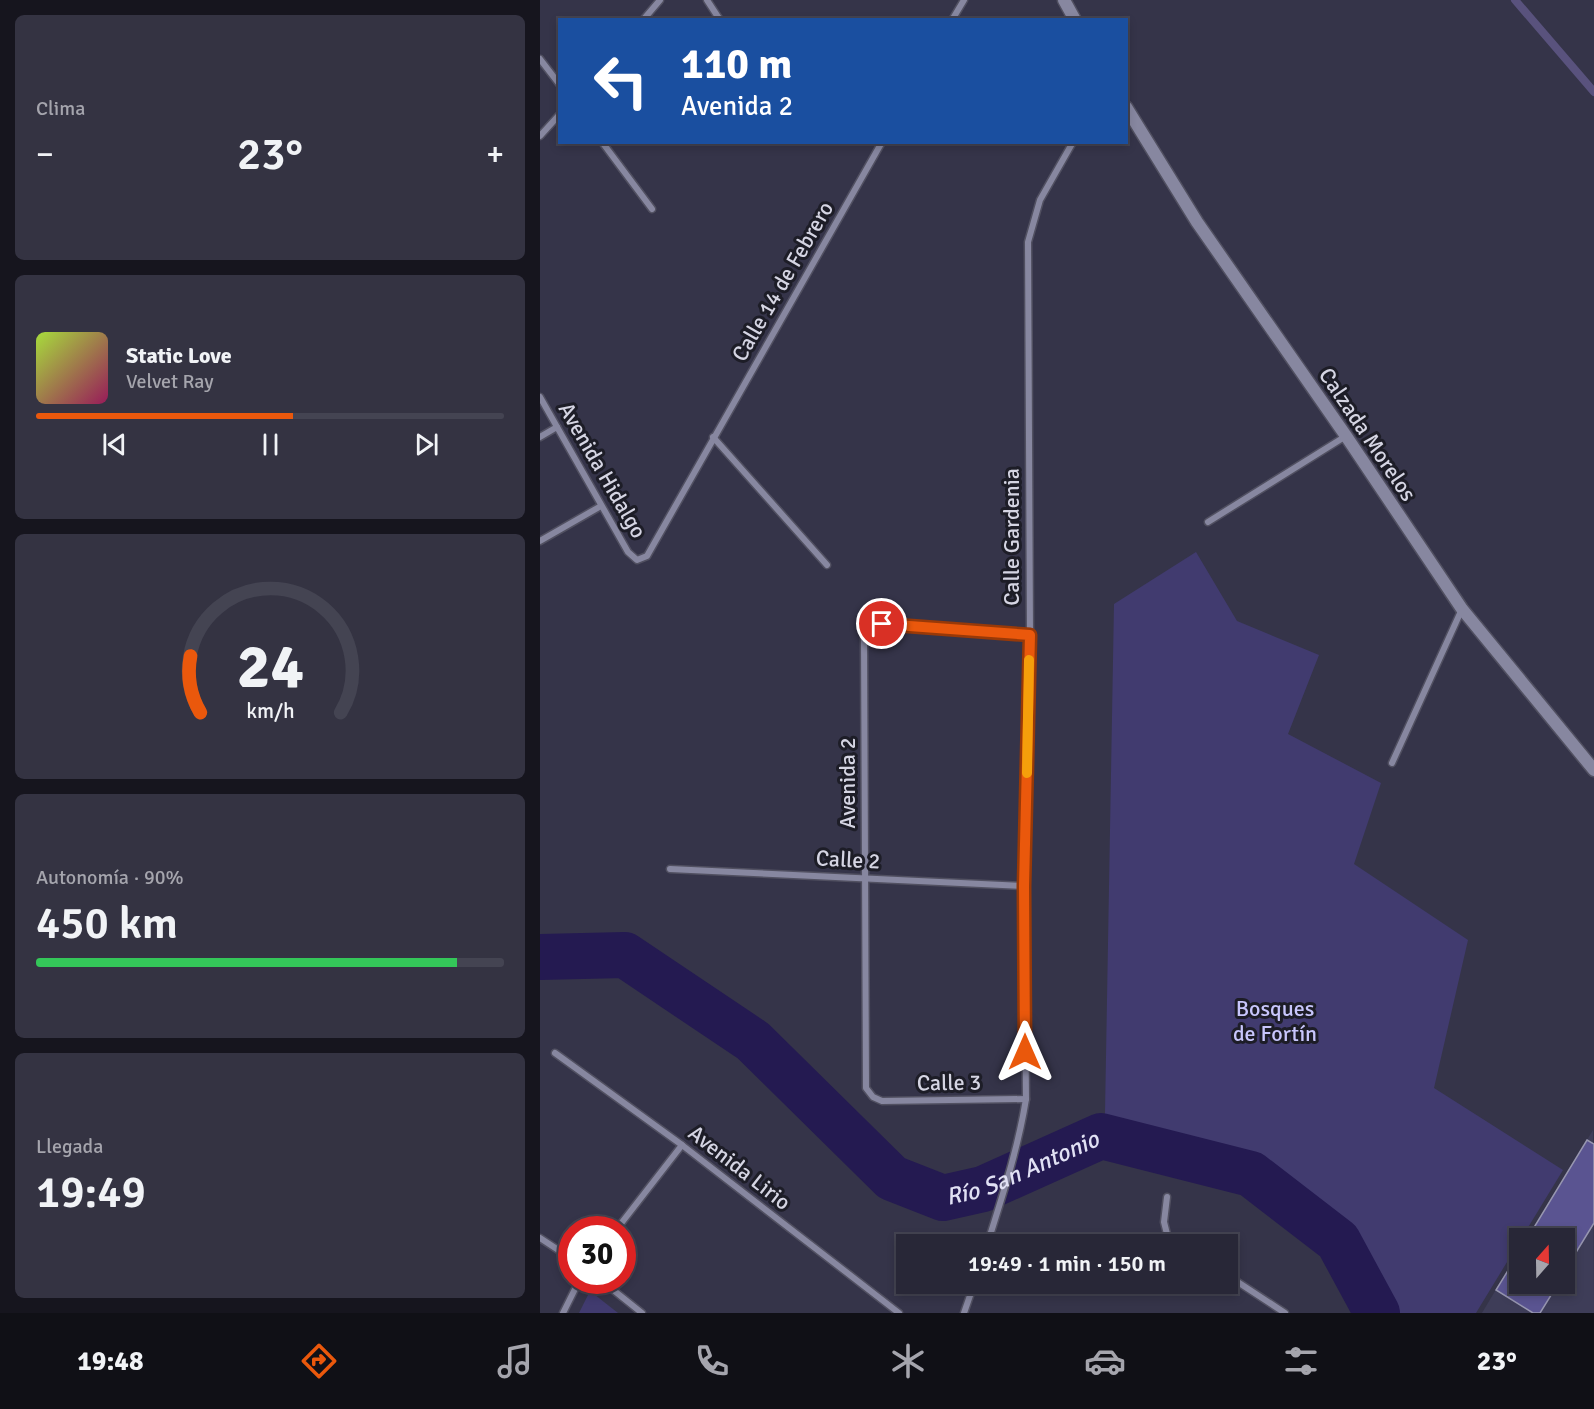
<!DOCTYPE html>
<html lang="es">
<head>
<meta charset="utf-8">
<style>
  body { margin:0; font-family:Signika,sans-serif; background:#343342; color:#f1f3f6; height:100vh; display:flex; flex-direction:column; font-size:22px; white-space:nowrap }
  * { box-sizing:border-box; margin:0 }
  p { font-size:20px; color:#a5a5ad }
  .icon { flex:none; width:33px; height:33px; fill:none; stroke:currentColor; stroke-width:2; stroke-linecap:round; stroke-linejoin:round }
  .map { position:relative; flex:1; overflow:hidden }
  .panel { display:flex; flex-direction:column; gap:15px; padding:15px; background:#16151e; width:540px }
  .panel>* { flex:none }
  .banner { position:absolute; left:18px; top:18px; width:570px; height:126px; border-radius:0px; box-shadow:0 3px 9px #0003,0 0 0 2px #444452; background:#1a4fa0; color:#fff; overflow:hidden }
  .needle { width:39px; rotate:20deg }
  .fabs { position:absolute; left:969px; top:1228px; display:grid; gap:12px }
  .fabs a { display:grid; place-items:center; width:66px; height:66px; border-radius:0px; background:#282737; box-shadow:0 3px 9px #0003,0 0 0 2px #444452; font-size:30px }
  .speed { position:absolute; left:18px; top:1216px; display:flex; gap:12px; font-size:30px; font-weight:700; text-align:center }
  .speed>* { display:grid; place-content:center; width:78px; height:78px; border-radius:50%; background:#282737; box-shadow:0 3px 9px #0003,0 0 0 2px #444452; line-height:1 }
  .speed .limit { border:9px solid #d22; background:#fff; color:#111 }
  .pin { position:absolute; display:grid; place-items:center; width:51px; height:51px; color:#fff; margin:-26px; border:3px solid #fff; border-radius:50%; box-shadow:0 2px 6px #0007 }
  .me { position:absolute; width:66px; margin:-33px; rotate:0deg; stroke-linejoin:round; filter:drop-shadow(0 0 4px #0008) }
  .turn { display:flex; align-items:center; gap:21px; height:126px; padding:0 24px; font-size:27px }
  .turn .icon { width:78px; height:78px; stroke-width:2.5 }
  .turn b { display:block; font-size:42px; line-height:51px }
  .big { font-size:45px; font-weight:600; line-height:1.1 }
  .panel .card { flex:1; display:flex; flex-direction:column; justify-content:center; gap:9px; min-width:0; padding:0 21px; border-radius:9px; background:#343342 }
  .panel .dial { align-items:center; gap:0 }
  .dial svg { height:156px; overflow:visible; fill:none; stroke:#444452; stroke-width:7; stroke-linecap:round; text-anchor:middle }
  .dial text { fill:#f1f3f6; stroke:none }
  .song { display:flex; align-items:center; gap:18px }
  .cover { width:72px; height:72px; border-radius:9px; background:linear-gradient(135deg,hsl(80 70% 55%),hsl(330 70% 35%)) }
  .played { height:6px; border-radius:3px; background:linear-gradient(90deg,#ea580c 55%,#444452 55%) }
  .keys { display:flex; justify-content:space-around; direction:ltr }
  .heat { display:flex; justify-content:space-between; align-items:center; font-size:33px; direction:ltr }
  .charge { height:9px; border-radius:4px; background:linear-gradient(90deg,#34c759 90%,#444452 0) }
  .trip { position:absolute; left:356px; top:1234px; width:342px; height:60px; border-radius:0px; background:#282737; box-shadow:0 3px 9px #0003,0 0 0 2px #444452; font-weight:600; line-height:60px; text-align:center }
  .tab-bar { display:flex; height:96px; justify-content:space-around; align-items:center; background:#101016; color:#a5a5ad }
  .tab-bar .icon { width:42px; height:42px }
  .tab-bar .current { color:#ea580c }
  .tab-bar b { font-size:27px; color:#f1f3f6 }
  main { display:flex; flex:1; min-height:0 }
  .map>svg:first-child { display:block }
  .built { fill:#3e3d58 }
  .green { fill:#413b6f }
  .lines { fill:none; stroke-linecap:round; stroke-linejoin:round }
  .stream { stroke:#59527d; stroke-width:8 }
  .river { stroke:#241a51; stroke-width:46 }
  .building { fill:#5a5491; stroke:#9796b0; stroke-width:1.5 }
  .street-casing { stroke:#515061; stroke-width:9 }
  .secondary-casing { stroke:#515061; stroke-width:15 }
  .street { stroke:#8787a0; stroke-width:6 }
  .secondary { stroke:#8787a0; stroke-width:12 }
  .route-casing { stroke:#983908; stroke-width:15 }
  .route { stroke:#ea580c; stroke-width:10 }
  .slow { stroke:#f59e0b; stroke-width:10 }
  .labels { text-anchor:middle; stroke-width:6; stroke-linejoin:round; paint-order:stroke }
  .street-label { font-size:22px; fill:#d5d5e3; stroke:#1d1d27 }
  .park-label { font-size:22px; fill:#c8c6fc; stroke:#1d1d27 }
  .water-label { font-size:24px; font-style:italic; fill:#e1e1f4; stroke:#1d1d27 }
</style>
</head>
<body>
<main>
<section class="panel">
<div class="card"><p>Clima</p>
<div class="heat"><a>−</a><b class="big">23°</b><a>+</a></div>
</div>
<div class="card">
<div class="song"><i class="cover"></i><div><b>Static Love</b><p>Velvet Ray</p></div></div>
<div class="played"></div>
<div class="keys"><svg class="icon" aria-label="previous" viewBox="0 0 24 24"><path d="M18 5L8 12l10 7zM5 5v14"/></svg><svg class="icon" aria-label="pause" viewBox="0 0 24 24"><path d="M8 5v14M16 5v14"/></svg><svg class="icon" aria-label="next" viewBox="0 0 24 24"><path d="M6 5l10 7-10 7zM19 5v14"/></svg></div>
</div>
<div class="card dial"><svg viewBox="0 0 100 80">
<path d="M14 69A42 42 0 1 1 86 69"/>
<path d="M14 69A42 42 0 0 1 9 40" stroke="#ea580c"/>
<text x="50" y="56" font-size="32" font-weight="700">24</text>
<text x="50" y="72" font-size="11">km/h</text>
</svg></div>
<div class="card"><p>Autonomía · 90%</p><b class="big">450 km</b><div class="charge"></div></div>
<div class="card"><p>Llegada</p><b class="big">19:49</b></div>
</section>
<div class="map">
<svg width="1054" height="1313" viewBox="0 0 1054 1313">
  <rect width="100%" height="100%" fill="#353449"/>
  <path class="built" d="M1053,1130l1,183h-112l37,-62 1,33h44v-45h-37z"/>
  <g class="green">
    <path d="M656,552l41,69 82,34 -31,79 93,49 -27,81 114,76 -34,148 129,82 -87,143h-115l-31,-62 -86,-58 -147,-48 8,-32 9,-509z"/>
    <path d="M50,1291l28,22h-39z"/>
  </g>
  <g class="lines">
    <path class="stream" d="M975,0l79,92"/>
    <path class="river" id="s1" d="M0,957l85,-2 128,86 139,137 51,20 40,-9 118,-53 150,38 87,67 39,72"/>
  </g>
  <g class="building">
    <path d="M1047,1140l7,4v79l-30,49v-33h-37z"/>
    <path d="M980,1251v33h38l-18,29h-7l-37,-23z"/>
  </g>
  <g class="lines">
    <defs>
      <g id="street">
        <path d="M167,0l13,20"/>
        <path d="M103,20l17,-20"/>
        <path d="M412,20l12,-20"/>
        <path d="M0,59l20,26"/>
        <path d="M0,136l20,-22"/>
        <path d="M62,142l50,67"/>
        <path d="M0,397l88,155 9,8 10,-4 235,-414"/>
        <path d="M0,437l17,-10"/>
        <path d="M173,437l114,128"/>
        <path d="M668,522l138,-86"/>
        <path d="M0,541l61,-35"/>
        <path d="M852,763l70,-154"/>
        <path d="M130,869l354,17"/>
        <path d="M15,1053l127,92 217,168"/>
        <path d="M486,1099l-144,2 -9,-4 -7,-9 -2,-451 18,-13 148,11"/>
        <path d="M627,1197l-3,25 4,16 13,7"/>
        <path d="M76,1230l66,-85"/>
        <path d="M0,1238l32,21"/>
        <path d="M447,1245c15,-48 31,-96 39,-146l-2,-213 6,-251 -2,-393 12,-42 33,-58"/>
        <path d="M687,1275l58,38"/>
        <path d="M62,1281l40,32"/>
        <path d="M23,1313l16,-32"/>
        <path d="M424,1313l10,-29"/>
      </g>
      <g id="secondary">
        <path d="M524,0l11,20"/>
        <path d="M586,107l71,115 149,214 116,173 132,161"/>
      </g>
    </defs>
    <use href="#street" class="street-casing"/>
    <use href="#secondary" class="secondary-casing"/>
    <use href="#street" class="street"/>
    <use href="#secondary" class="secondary"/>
  </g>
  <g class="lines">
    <defs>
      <path id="route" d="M342,624l148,11 -6,251 1,166"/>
    </defs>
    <use href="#route" class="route-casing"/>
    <use href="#route" class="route"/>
    <path class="slow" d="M487,773l2,-113"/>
  </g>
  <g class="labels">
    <g class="street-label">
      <text transform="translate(242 281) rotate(-60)" y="8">Calle 14 de Febrero</text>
      <text transform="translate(828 434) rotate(56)" y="8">Calzada Morelos</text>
      <text transform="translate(63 470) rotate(60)" y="8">Avenida Hidalgo</text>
      <text transform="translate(471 537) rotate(-90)" y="8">Calle Gardenia</text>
      <text transform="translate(307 783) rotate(-90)" y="8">Avenida 2</text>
      <text transform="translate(308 859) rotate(3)" y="8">Calle 2</text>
      <text transform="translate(409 1082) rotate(-1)" y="8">Calle 3</text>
      <text transform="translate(200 1167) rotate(38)" y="8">Avenida Lirio</text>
    </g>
    <g class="park-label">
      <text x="735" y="1016">Bosques<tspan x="735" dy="25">de Fortín</tspan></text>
    </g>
    <g class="water-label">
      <text dy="8" stroke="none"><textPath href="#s1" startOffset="574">Río San Antonio</textPath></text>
    </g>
  </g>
</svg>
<div class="fabs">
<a><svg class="needle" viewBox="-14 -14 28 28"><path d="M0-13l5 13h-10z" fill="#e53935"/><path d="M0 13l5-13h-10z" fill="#a5a5ad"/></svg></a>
</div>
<div class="speed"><div class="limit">30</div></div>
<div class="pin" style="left:342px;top:624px;background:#d93025"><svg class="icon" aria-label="arrive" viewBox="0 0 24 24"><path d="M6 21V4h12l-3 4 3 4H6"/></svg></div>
<svg class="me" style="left:485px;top:1052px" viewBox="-20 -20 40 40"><path d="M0-17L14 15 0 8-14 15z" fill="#ea580c" stroke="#fff" stroke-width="4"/></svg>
<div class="trip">19:49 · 1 min · 150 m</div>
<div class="banner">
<div class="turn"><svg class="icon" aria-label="left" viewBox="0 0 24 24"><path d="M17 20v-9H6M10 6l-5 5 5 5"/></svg><div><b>110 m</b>Avenida 2</div></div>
</div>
</div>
</main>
<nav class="tab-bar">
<b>19:48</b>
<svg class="icon current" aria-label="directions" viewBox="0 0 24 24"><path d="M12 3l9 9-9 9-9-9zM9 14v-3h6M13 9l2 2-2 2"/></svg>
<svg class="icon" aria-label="music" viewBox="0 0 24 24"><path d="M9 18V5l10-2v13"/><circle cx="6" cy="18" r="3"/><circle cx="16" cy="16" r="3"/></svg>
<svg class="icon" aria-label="phone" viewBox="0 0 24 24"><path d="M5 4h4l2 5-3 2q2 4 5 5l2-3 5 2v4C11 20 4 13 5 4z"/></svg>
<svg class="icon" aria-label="climate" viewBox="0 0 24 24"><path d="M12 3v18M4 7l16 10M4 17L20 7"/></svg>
<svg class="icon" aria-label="car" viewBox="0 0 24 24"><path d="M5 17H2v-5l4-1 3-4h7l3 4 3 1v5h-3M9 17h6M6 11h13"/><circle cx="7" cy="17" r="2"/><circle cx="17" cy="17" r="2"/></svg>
<svg class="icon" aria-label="filters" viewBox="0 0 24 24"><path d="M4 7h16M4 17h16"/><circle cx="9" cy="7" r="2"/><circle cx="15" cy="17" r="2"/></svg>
<b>23°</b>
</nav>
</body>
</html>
